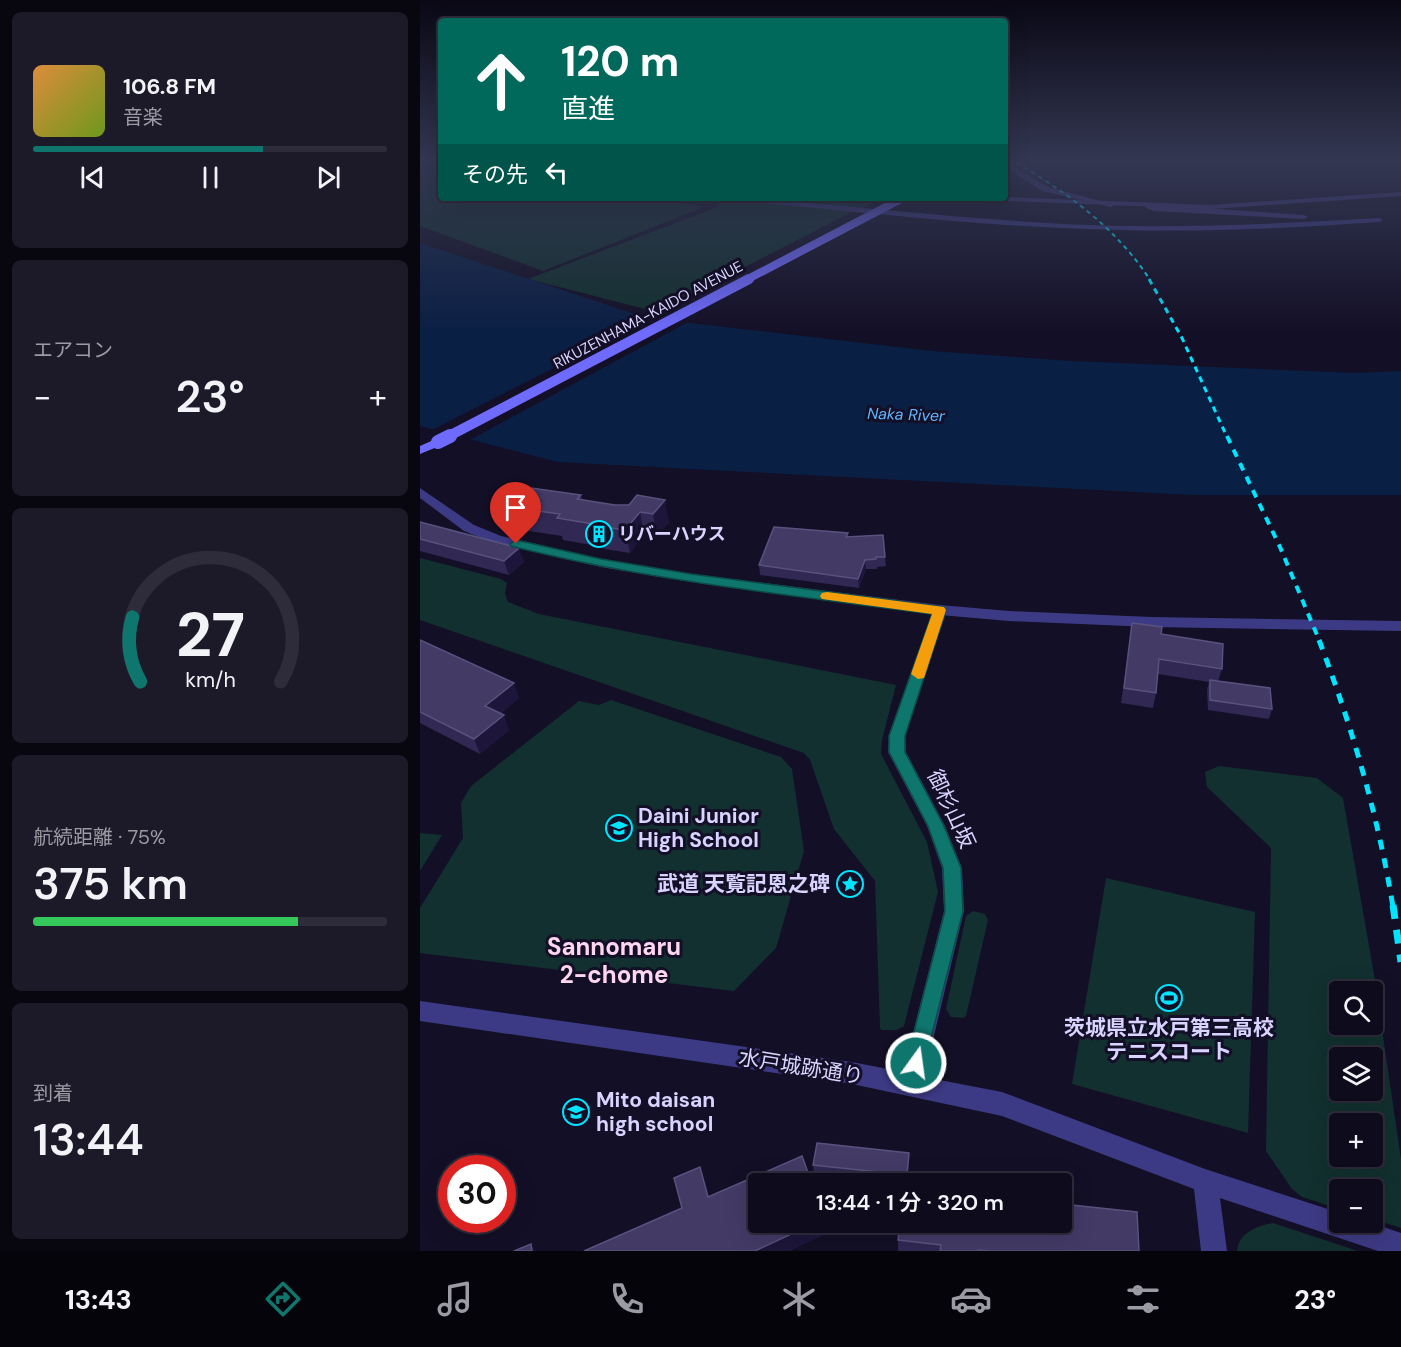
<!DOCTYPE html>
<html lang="ja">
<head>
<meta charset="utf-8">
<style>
  body { margin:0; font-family:"DM Sans","Noto Sans JP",sans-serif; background:#1c1929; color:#f1f3f6; height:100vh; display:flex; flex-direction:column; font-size:22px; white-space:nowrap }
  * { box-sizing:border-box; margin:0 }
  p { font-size:20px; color:#9b9ba3 }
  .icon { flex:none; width:33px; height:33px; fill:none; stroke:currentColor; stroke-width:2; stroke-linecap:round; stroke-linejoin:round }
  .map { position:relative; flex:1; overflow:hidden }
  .panel { display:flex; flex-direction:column; gap:12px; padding:12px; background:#08060f; width:420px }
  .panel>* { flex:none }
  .guide { position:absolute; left:18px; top:18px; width:570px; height:183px; border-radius:6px; box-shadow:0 6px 24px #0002,0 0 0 2px #2e2b3b; background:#00695c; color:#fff; overflow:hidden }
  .fabs { position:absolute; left:909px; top:981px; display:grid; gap:12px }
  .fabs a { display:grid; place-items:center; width:54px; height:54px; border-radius:6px; background:#0e0b1c; box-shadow:0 6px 24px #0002,0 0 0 2px #2e2b3b; font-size:30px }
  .speed { position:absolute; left:18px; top:1155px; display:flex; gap:12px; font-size:30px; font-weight:700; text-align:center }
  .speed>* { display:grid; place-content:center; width:78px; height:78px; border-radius:50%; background:#0e0b1c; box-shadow:0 6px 24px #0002,0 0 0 2px #2e2b3b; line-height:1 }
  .speed .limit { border:9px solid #d22; background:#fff; color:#111 }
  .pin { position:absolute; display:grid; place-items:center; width:51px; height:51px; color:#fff; margin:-62px -26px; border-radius:50% 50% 50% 0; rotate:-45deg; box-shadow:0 0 6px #0007 }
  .pin .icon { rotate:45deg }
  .me { position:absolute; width:66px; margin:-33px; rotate:14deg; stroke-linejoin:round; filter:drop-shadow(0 0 4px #0008) }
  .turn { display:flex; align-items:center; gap:21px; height:126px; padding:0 24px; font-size:27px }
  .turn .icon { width:78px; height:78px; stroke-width:2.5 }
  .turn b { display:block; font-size:42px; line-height:51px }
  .then { display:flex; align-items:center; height:57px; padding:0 24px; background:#0003; gap:12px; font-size:22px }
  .big { font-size:45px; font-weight:600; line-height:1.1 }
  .panel .card { flex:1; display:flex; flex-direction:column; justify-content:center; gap:9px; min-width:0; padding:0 21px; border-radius:9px; background:#1c1929 }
  .panel .dial { align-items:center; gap:0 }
  .dial svg { height:156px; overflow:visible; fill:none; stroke:#2e2b3b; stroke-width:7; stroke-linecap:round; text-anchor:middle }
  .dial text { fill:#f1f3f6; stroke:none }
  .song { display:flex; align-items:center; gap:18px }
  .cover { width:72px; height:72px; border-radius:9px; background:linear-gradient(135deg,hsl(30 70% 55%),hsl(80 70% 35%)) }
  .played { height:6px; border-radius:3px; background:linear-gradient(90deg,#0f766e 65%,#2e2b3b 65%) }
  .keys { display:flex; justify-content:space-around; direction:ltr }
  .heat { display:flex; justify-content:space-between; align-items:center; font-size:33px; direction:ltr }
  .charge { height:9px; border-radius:4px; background:linear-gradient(90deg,#34c759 75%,#2e2b3b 0) }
  .trip { position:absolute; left:328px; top:1173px; width:324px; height:60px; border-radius:6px; background:#0e0b1c; box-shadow:0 6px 24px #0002,0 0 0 2px #2e2b3b; font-weight:600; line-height:60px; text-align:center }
  .dock { display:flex; height:96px; justify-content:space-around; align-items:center; background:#06040b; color:#9b9ba3 }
  .dock .icon { width:42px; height:42px }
  .dock .on { color:#0f766e }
  .dock b { font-size:27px; color:#f1f3f6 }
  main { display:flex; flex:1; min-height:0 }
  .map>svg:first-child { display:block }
  .green { fill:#12302f; fill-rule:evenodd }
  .water { fill:#0a1f44 }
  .pier { fill:#130f26 }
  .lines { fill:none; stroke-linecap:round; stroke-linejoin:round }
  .minor { fill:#3d3a85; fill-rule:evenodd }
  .tertiary { fill:#3d3a85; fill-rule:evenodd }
  .secondary { fill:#6f6bff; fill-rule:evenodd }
  .rail-far4 { stroke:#00e5ff; stroke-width:2; stroke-dasharray:4.5 4; stroke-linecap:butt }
  .rail-far3 { stroke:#00e5ff; stroke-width:3; stroke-dasharray:6 5; stroke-linecap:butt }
  .rail-far2 { stroke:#00e5ff; stroke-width:4; stroke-dasharray:8 7; stroke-linecap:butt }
  .rail-far1 { stroke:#00e5ff; stroke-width:5; stroke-dasharray:10 9; stroke-linecap:butt }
  .rail { stroke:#00e5ff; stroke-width:7; stroke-dasharray:14 11; stroke-linecap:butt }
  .secondary-bridge-far2 { stroke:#6f6bff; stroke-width:8 }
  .secondary-bridge-far1 { stroke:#6f6bff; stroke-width:10 }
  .secondary-bridge { stroke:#6f6bff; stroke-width:14 }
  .wall { fill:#312854 }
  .shaded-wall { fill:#1d163a }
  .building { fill:#433a66; stroke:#5a527e; stroke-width:1.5 }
  .route { fill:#0f766e; stroke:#0a4d48; stroke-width:1.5 }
  .slow { fill:#f59e0b }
  .labels { text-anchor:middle; stroke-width:6; stroke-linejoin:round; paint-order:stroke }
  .far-street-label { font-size:15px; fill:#d9d4ff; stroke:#130f26 }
  .far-water-label { font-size:16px; font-style:italic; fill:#62b6ff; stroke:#130f26 }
  .poi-label { font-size:18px; font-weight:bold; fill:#d9d4ff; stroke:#130f26; text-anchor:start }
  .near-street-label { font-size:21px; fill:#d9d4ff; stroke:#130f26 }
  .near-poi-label { font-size:21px; font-weight:bold; fill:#d9d4ff; stroke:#130f26; text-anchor:start }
  .near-neighbourhood-label { font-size:24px; font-weight:bold; fill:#ffd6f0; stroke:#130f26 }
</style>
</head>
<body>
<main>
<section class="panel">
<div class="card">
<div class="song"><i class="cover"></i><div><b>106.8 FM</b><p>音楽</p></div></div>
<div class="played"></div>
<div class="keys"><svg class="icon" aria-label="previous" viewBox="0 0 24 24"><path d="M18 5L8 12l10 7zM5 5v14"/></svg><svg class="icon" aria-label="pause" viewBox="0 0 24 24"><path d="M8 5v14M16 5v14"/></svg><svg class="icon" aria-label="next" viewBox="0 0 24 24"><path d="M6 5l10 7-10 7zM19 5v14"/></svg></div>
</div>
<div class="card"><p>エアコン</p>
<div class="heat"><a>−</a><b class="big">23°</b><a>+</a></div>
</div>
<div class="card dial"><svg viewBox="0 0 100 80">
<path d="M14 69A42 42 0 1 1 86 69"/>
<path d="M14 69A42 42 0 0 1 10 36" stroke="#0f766e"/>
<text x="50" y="56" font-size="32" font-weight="700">27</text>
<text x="50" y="72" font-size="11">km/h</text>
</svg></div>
<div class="card"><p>航続距離 · 75%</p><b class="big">375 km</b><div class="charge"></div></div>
<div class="card"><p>到着</p><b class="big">13:44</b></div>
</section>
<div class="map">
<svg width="981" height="1251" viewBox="0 0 981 1251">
  <rect width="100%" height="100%" fill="#130f26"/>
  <g class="green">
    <path d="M0,159h21v39h215l48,9 -161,64 -123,-45z"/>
    <path d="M317,198h96l42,4 -12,6z"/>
    <path d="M301,199l133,12 -197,101 -129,-33 187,-71z"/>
    <path d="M0,558l81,21 6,4 -2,11 3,8 31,12 357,71 -14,55 -1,14 46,88 11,50 -34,134 -7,4h-15l-2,-2 -5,-147 -41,-52 -24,-69 -6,-7 -384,-133z"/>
    <path d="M191,700l170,57 11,12 12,82 -28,97 -42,43 -314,-38v-45l43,-70 -2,-35 10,-17 108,-85 20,4z"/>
    <path d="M799,766l98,12 26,20 31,176 27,185v69l-28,-9 -1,-29h-32l-1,19 -37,-12 -10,-8 -26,-38 5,-303 -64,-61 -2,-15zM920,992h32v32h-32zM920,1058h32v32h-32zM920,1124h32v32h-32z"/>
    <path d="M0,833l22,2 -22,36z"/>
    <path d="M686,878l149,34 -7,221 -176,-49z"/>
    <path d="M553,911l12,3 3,6 -22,96 -3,2 -12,-1 -5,-8 20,-93z"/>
    <path d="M853,1223l85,28h-121c1,-18 21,-26 36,-28z"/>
  </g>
  <path class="water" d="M0,243l227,75 285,33 140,10 283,12 46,-2v124h-209l-635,-33 -137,-36z"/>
  <path class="pier" d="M236,316l34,5 -224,121 -38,-10z"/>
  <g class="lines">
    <g class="minor">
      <path d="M585,162l43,25 67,18 -4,2 -69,-16 -37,-24z"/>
      <path d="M303,198h31c122,10 244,25 367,28 86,1 172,-3 258,-8l4,2 -4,2c-86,6 -172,10 -258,8 -132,-2 -263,-19 -394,-30z"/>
      <path d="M726,204l158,11 4,2 -4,2 -150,-8 -8,-3z"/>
      <path d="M520,605l7,5 -42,126 1,16 39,74 17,42 2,43 -40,166 78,15 203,77 135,44v9h29l32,11v18h-23l-158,-53 7,53h-26l-7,-62 -192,-73 -150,-32 -432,-63v-20l432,61 51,10 41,-161 -2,-43 -15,-42 -39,-74 1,-16 44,-126z"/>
    </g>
    <g class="tertiary">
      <path d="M981,192v4l-191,13 -228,-9 -4,-2 27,-1 205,8z"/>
      <path d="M0,488l54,37 27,11 100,23 90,15 249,31 69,6 142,6 250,4v10l-250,-4 -142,-6 -69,-6 -249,-33 -90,-15 -109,-25 -28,-11 -44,-33z"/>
    </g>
    <path class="secondary" d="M18,438l6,4 -2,3 -22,9v-8z"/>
    <path class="rail-far4" d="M589,159c54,30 107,68 141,121"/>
    <path class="rail-far3" d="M729,279l33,59 45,99"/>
    <path class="rail-far2" d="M807,436l53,111 40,95"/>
    <path class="rail-far1" d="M899,640c33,87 59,175 74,267"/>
    <path class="rail" d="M973,905l8,57"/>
    <path class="secondary-bridge-far2" d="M326,280l157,-82"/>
    <path class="secondary-bridge-far1" d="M27,437l302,-158"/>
    <path class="secondary-bridge" d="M18,442l12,-6"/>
  </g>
  <g class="wall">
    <path d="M161,495l1,5 33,5h14l8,-10 32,27 -12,14 -13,-2 -14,19 -26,-4 -1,-2 -40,-7 -1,-4 -46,-7 -7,-22z"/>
    <path d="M0,522l104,40 -15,13 -89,-24z"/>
    <path d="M428,537l37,20 1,9 -9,1v2h-11l-7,19 -99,-13 -1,-10z"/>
    <path d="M712,623l29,11 61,35 -4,12 54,28 -3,10 -61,-9 -1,-20 2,-8 -51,-8 -2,19 -3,15 -32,-5z"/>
    <path d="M0,640l99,58 -19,16 9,16 -29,24 -60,-31z"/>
    <path d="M489,1161l-2,22 -93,-10 -1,-8z"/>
    <path d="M478,1240l241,11h-241z"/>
  </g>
  <g class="shaded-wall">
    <path d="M245,500l4,22 -12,14 -4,-22z"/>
    <path d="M220,512l4,22 -14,19 -5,-23z"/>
    <path d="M99,548l5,14 -15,13 -5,-14z"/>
    <path d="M445,560l1,9 -7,19 -1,-9z"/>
    <path d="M94,683l5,15 -28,23 -6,-15z"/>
    <path d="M84,715l5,15 -29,24 -6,-15z"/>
    <path d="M397,1222h7l2,12 -36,17h-35z"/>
    <path d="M111,1244l5,7h-4z"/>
  </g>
  <g class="building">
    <path d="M111,488l50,7 -4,4 38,6h14l8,-10 28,5 -12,14 -13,-2 -15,18 -27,-4 1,-1 -42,-7 3,-4 -51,-7z"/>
    <path d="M0,522l99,26 -15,13 -84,-22z"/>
    <path d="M354,527l74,6 -2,4 37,-2 2,22h-9v2l-11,1 -7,19 -99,-14z"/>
    <path d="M712,623l30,4 -1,7 62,10 -1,25 -63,-10 -3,34 -32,-5z"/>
    <path d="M0,640l94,43 -29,23 19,9 -30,24 -54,-27z"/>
    <path d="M790,680l60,8 2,21 -62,-9z"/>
    <path d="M397,1143l92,10 -2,22 -94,-10z"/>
    <path d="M382,1156l10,28h-53v38h58l-62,29h-171l98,-43 -8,-30 26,-11 8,30z"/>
    <path d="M642,1204l75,8 2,39h-150l-11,-1v1h-38l1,-6 -43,-5 2,-18h162z"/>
    <path d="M111,1244l1,7h-18z"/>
  </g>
  <linearGradient id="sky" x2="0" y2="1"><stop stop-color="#0a0815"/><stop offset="0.48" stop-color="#333752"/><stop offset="1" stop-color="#333752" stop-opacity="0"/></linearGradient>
  <rect width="981" height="334" fill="url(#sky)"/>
  <path class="route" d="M96,540l85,19 90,15 253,33 2,3 -41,126v16l39,74 17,42 2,43 -40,159 -7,3 -7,-3 -3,-7 39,-152 -2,-43 -15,-42 -39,-74v-16l43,-122c-141,-19 -283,-33 -421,-68l-1,-2z"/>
  <path class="slow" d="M407,592l117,15 2,3 -22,68 -6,1 -7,-5 21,-60 -110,-15 -2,-3 2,-3z"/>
  <defs>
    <symbol id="building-ring" viewBox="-11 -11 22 22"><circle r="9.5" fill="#130f26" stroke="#00e5ff" stroke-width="1.5"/><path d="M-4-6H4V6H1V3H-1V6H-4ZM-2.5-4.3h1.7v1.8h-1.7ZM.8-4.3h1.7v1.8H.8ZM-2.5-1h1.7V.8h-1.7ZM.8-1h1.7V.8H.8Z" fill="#00e5ff"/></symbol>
    <symbol id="school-ring" viewBox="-11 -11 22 22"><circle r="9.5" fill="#130f26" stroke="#00e5ff" stroke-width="1.5"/><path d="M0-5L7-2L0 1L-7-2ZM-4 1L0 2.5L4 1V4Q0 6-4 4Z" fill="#00e5ff"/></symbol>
    <symbol id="sight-ring" viewBox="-11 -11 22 22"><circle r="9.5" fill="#130f26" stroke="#00e5ff" stroke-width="1.5"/><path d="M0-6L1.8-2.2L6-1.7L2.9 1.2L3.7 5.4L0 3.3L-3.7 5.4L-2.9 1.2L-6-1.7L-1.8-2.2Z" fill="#00e5ff"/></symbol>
    <symbol id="stadium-ring" viewBox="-11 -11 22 22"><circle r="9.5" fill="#130f26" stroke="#00e5ff" stroke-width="1.5"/><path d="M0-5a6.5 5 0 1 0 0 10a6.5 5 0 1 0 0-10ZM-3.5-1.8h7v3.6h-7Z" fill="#00e5ff"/></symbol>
  </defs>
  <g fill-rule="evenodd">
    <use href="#building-ring" x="164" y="519" width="30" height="30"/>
    <use href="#school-ring" x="184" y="813" width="30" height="30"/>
    <use href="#sight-ring" x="415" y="869" width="30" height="30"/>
    <use href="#stadium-ring" x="734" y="983" width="30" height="30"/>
    <use href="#school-ring" x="141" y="1097" width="30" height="30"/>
  </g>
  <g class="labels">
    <g class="far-street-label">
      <text transform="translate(228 315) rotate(-28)" y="5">RIKUZENHAMA-KAIDO AVENUE</text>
    </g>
    <g class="far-water-label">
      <text transform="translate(486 414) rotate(2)" y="6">Naka River</text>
    </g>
    <g class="poi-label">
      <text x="198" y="540">リバーハウス</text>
    </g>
    <g class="near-street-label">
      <text transform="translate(531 809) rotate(65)" y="7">御杉山坂</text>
      <text transform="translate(381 1067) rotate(9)" y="7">水戸城跡通り</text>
    </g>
    <g class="near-poi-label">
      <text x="218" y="823">Daini Junior<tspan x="218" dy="24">High School</tspan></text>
      <text x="410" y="891" text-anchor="end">武道 天覧記恩之碑</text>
      <text x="749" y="1035" text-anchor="middle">茨城県立水戸第三高校<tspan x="749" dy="24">テニスコート</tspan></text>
      <text x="176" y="1107">Mito daisan<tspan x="176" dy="24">high school</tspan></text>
    </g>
    <g class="near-neighbourhood-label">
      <text x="194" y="955">Sannomaru<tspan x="194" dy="28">2-chome</tspan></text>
    </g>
  </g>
</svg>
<div class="fabs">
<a><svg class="icon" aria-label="search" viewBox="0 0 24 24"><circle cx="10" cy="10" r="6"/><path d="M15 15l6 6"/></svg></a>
<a><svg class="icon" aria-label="layers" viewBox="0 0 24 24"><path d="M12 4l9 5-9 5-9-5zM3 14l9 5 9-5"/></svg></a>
<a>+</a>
<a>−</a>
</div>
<div class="speed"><div class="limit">30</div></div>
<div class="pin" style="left:96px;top:544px;background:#d93025"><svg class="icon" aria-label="arrive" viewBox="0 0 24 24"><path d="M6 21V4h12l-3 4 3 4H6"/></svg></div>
<svg class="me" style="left:496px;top:1063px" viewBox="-20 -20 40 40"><circle r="17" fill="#0f766e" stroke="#fff" stroke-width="3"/><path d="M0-11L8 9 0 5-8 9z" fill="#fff"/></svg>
<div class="trip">13:44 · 1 分 · 320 m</div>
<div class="guide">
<div class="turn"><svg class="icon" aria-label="ahead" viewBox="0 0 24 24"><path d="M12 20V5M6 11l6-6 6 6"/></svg><div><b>120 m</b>直進</div></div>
<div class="then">その先<svg class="icon" aria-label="left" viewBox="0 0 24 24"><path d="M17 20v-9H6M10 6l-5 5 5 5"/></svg></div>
</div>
</div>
</main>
<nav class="dock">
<b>13:43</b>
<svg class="icon on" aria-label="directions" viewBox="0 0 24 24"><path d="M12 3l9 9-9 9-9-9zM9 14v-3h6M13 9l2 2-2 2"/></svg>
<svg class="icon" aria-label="music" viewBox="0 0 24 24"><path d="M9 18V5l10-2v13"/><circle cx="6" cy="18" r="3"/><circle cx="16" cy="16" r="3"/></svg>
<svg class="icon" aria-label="phone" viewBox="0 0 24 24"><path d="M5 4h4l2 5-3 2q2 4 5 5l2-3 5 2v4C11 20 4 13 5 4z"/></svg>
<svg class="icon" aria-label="climate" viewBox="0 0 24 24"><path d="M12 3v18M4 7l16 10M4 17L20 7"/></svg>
<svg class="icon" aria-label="car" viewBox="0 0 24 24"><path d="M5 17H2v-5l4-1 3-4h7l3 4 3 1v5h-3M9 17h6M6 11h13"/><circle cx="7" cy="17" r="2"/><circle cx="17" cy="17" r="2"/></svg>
<svg class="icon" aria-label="filters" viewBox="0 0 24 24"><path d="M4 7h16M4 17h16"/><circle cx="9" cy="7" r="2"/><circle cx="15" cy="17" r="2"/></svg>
<b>23°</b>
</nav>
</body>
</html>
